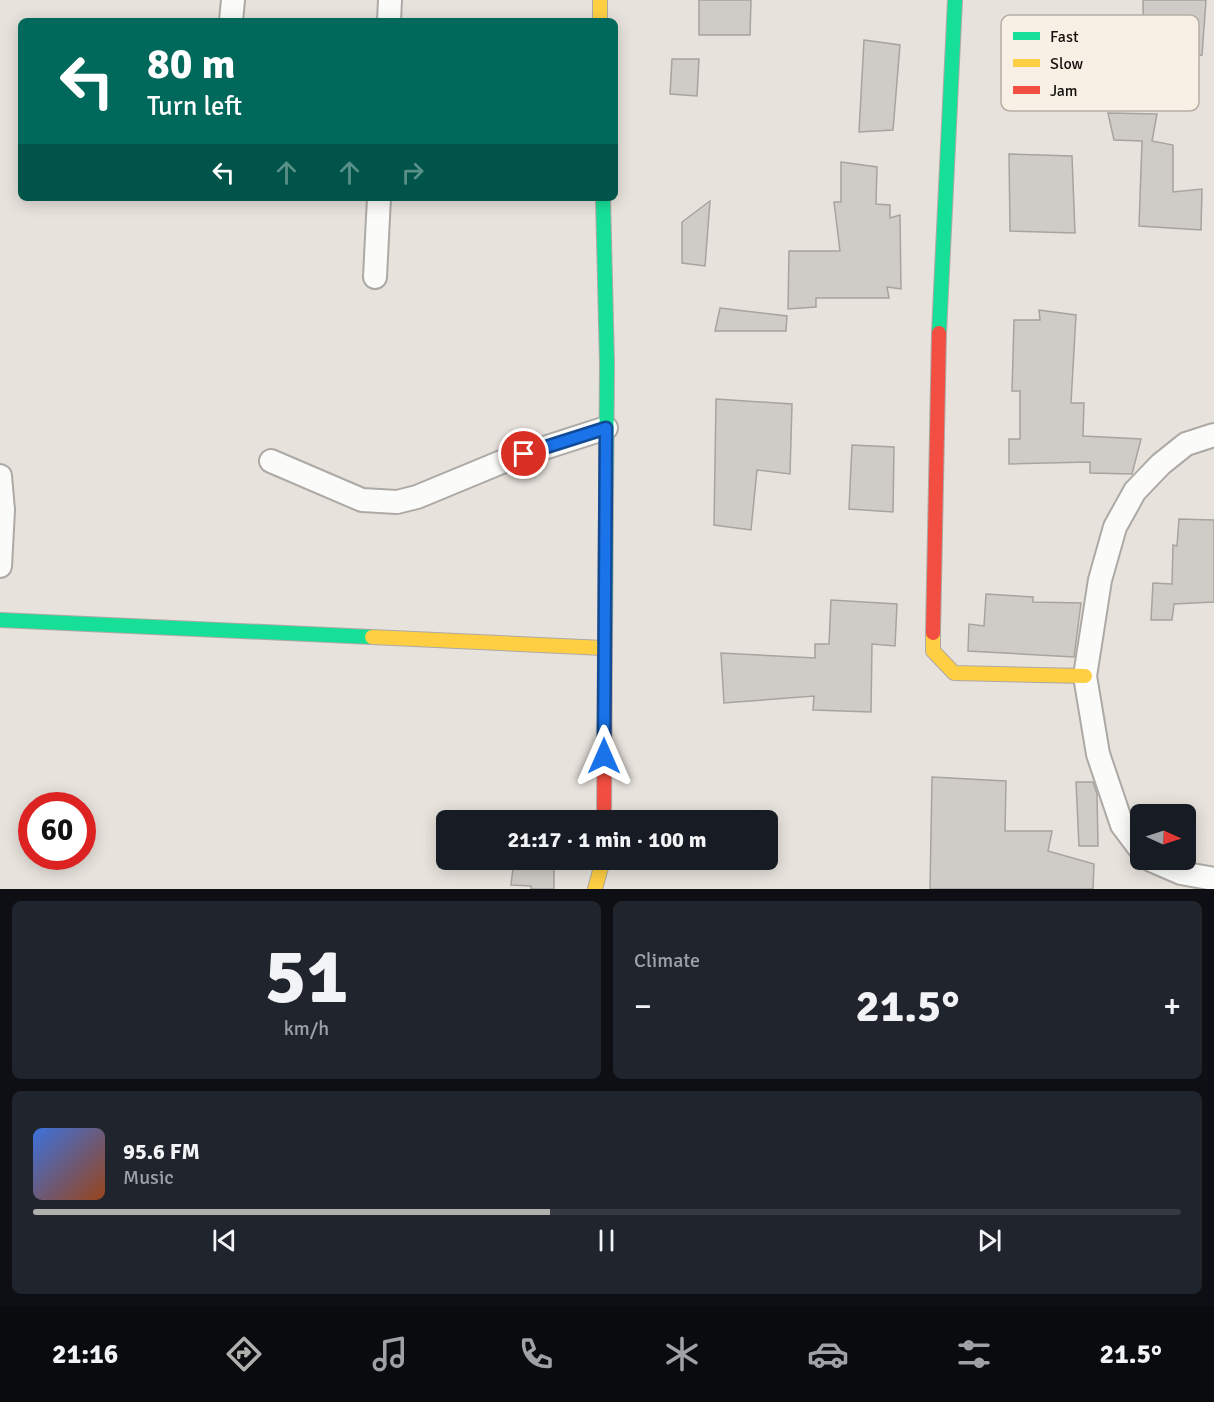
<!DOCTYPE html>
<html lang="en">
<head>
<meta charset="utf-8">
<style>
  body { margin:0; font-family:Signika,sans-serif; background:#20242c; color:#f1f3f6; height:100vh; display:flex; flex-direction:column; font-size:22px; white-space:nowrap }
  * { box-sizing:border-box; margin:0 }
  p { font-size:20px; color:#9ea1a6 }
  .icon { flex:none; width:33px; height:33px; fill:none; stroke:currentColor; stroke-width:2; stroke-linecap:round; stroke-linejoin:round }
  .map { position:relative; height:889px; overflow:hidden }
  .side { display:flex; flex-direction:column; gap:12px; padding:12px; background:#0d0f14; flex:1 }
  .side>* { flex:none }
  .guide { position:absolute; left:18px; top:18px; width:600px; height:183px; border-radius:9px; box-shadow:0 3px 15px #0003; background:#00695c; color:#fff; overflow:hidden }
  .needle { width:39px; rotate:93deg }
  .tools { position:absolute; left:1130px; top:804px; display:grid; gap:12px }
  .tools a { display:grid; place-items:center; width:66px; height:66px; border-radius:9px; background:#171b24; box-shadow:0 3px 15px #0003; font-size:30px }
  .speed { position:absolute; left:18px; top:792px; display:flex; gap:12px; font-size:30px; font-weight:700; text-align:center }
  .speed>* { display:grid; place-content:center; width:78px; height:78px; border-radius:50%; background:#171b24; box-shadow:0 3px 15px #0003; line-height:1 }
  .speed .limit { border:9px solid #d22; background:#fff; color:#111 }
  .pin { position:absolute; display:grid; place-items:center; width:51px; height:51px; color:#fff; margin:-26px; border:3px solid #fff; border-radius:50%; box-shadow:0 2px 6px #0007 }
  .me { position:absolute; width:66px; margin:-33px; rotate:0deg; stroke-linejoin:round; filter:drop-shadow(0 0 4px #0008) }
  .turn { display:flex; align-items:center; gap:21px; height:126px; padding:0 30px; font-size:27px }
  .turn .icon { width:78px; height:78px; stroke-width:2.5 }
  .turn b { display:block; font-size:42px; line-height:51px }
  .lanes { display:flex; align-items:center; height:57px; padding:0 30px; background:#0003; justify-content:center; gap:30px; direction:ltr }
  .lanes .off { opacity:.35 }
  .big { font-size:45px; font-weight:700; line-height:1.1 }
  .side .widget { flex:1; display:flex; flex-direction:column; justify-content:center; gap:9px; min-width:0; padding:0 21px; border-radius:9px; background:#20242c }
  .side .dial { align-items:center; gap:0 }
  .dial b { font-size:78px; line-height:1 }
  .song { display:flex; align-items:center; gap:18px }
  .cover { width:72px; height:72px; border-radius:9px; background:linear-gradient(135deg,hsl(220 70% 55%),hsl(20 70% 35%)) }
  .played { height:6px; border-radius:3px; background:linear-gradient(90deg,#afafae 45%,#363941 45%) }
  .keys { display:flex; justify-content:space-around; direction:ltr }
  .heat { display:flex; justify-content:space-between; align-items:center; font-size:33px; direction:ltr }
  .side .tiles { flex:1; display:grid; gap:12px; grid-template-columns:1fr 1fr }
  .widget:last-child { grid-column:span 2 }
  .trip { position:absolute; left:436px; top:810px; width:342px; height:60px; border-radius:9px; background:#171b24; box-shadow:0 3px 15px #0003; font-weight:700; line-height:60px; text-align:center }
  .tab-bar { display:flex; height:96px; justify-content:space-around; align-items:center; background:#090b0e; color:#9ea1a6 }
  .tab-bar .icon { width:42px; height:42px }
  .tab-bar .active { color:#afafae }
  .tab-bar b { font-size:27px; color:#f1f3f6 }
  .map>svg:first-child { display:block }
  .building { fill:#cfcbc7; stroke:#a7a39e; stroke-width:1.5 }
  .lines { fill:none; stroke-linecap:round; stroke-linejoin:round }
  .street-casing { stroke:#ada9a5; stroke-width:26 }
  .fast-casing { stroke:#ada9a5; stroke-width:16 }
  .slow-casing { stroke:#ada9a5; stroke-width:16 }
  .jam-casing { stroke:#ada9a5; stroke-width:16 }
  .street { stroke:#fbfbfa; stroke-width:22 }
  .fast { stroke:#16e098; stroke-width:14 }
  .slow { stroke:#ffcf43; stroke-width:14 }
  .jam { stroke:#f24e42; stroke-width:14 }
  .route-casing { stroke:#114b97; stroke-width:15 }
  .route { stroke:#1a73e8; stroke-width:10 }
  .key { fill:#f9f0e5; stroke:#b5aea5; stroke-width:1.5 }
  .key-label { font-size:16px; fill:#16130f }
</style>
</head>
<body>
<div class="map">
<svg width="1214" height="889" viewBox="0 0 1214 889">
  <rect width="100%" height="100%" fill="#e7e2dc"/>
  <g class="building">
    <path d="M699,0h52l-1,35h-51z"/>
    <path d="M1143,0h63l-4,55 -58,11z"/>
    <path d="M864,40l36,5 -7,85 -34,2z"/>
    <path d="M672,59h27l-2,37 -27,-2z"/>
    <path d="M1108,113l49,1 -5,27 21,4v47l29,-3 -1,41 -62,-4 3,-85 -28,-1z"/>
    <path d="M1009,154l63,2 3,77 -65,-2z"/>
    <path d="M841,162l36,5 -1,37 14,1v13l10,-3 1,74 -14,-2 2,11h-73v9l-28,2 1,-58h51l-6,-49h7z"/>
    <path d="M710,201l-5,65 -23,-3v-41z"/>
    <path d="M720,308l67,8 -1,15h-71z"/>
    <path d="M1039,310l37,5 -5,88h13l-1,33 58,3 -9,35 -42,-1v-11l-81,2v-25h11v-48h-8l2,-71h26z"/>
    <path d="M716,399l76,5 -2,70 -33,-4 -6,60 -37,-5z"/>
    <path d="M852,445l42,2 -1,65 -44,-3z"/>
    <path d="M1179,519l35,1v82l-40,2 -2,16h-21l2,-37 19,1 1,-39 4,1z"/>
    <path d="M986,594l47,3v5l48,1 -7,54 -106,-6 1,-27 15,2z"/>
    <path d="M831,600l66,4 -2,42 -23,-2 -1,68 -58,-2 1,-14 -90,7 -3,-50 94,5v-14h14z"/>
    <path d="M932,777l74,4 -1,50h47l-4,20 46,13 -1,25h-163z"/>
    <path d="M1076,782h17l4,12 1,52h-19z"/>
    <path d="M514,860h40v29h-23v-3l-20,-1z"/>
  </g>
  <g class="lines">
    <defs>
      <g id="street">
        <path d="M231,21l2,-21"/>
        <path d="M389,21l1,-21"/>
        <path d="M375,277l4,-79"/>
        <path d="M271,461l91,39 35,2 20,-5 87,-36 102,-33"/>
        <path d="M0,476l3,34 -3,56"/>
        <path d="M1140,849l-18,-24 -24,-71 -13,-78 15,-96 15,-53 20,-36 26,-27 25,-20 28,-9"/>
        <path d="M1151,860l30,13 33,6"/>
      </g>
      <g id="fast">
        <path d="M603,198l4,166 -2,276"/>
        <path d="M939,333l16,-333"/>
        <path d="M0,620l372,17"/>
      </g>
      <g id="slow">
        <path d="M600,0v21"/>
        <path d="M933,633v18l21,22 131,3"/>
        <path d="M372,637l232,11"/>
        <path d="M595,889l8,-29"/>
      </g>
      <g id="jam">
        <path d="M933,633l6,-300"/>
        <path d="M604,820l1,-180"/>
      </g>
    </defs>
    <use href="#street" class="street-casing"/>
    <use href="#fast" class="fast-casing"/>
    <use href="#slow" class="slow-casing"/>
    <use href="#jam" class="jam-casing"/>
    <use href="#street" class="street"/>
    <use href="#fast" class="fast"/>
    <use href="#slow" class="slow"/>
    <use href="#jam" class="jam"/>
  </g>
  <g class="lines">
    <defs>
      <path id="route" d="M524,454l82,-26 -2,328"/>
    </defs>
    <use href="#route" class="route-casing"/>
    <use href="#route" class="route"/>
  </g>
  <rect x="1001" y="15" width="198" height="96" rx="9" class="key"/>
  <rect x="1013" y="32" width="27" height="8" fill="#16e098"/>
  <rect x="1013" y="59" width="27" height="8" fill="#ffcf43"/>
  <rect x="1013" y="86" width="27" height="8" fill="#f24e42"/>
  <g class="key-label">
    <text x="1050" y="42">Fast</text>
    <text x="1050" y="69">Slow</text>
    <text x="1050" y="96">Jam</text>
  </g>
</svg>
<div class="tools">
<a><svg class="needle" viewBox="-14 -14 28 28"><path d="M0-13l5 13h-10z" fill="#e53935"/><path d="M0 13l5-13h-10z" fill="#9ea1a6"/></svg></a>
</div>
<div class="speed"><div class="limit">60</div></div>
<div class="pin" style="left:524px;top:454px;background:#d93025"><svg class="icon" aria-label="arrive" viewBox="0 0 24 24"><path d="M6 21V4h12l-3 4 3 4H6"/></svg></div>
<svg class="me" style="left:604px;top:756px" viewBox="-20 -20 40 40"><path d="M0-17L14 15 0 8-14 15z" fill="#1a73e8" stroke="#fff" stroke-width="4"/></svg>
<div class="trip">21:17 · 1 min · 100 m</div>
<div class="guide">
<div class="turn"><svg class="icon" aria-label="left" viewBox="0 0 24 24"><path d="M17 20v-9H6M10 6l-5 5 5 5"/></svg><div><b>80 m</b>Turn left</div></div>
<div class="lanes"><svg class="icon" aria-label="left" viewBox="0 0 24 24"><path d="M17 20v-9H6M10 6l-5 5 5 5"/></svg><svg class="icon off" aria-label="ahead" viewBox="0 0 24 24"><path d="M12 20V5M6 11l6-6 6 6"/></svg><svg class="icon off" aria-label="ahead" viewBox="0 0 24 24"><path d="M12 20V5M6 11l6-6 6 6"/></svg><svg class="icon off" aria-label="right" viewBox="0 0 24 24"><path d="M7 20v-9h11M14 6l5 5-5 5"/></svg></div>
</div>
</div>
<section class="side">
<div class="tiles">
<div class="widget dial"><b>51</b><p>km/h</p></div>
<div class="widget"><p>Climate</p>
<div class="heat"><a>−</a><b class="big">21.5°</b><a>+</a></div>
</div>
<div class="widget">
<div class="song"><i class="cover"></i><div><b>95.6 FM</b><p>Music</p></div></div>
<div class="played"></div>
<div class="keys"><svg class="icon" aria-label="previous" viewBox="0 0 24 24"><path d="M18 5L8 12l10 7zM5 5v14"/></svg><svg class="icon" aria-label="pause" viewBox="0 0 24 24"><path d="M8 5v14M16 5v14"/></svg><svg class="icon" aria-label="next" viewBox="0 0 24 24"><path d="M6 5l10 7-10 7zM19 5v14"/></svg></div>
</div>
</div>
</section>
<nav class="tab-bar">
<b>21:16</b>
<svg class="icon active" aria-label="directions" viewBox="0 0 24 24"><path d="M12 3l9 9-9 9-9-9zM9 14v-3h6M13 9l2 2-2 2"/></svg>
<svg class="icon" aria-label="music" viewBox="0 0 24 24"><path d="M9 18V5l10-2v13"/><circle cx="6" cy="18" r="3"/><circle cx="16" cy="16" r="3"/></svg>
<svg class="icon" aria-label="phone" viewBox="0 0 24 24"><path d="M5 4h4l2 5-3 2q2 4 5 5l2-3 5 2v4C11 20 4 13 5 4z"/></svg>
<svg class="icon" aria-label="climate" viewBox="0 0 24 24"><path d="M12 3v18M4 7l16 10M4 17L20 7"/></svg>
<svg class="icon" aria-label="car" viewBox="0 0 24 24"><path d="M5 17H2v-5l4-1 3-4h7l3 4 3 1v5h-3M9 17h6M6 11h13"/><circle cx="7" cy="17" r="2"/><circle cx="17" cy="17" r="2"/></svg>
<svg class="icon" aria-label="filters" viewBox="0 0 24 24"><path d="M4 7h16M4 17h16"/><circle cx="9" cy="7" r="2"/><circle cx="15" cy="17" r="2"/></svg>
<b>21.5°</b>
</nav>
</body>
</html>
